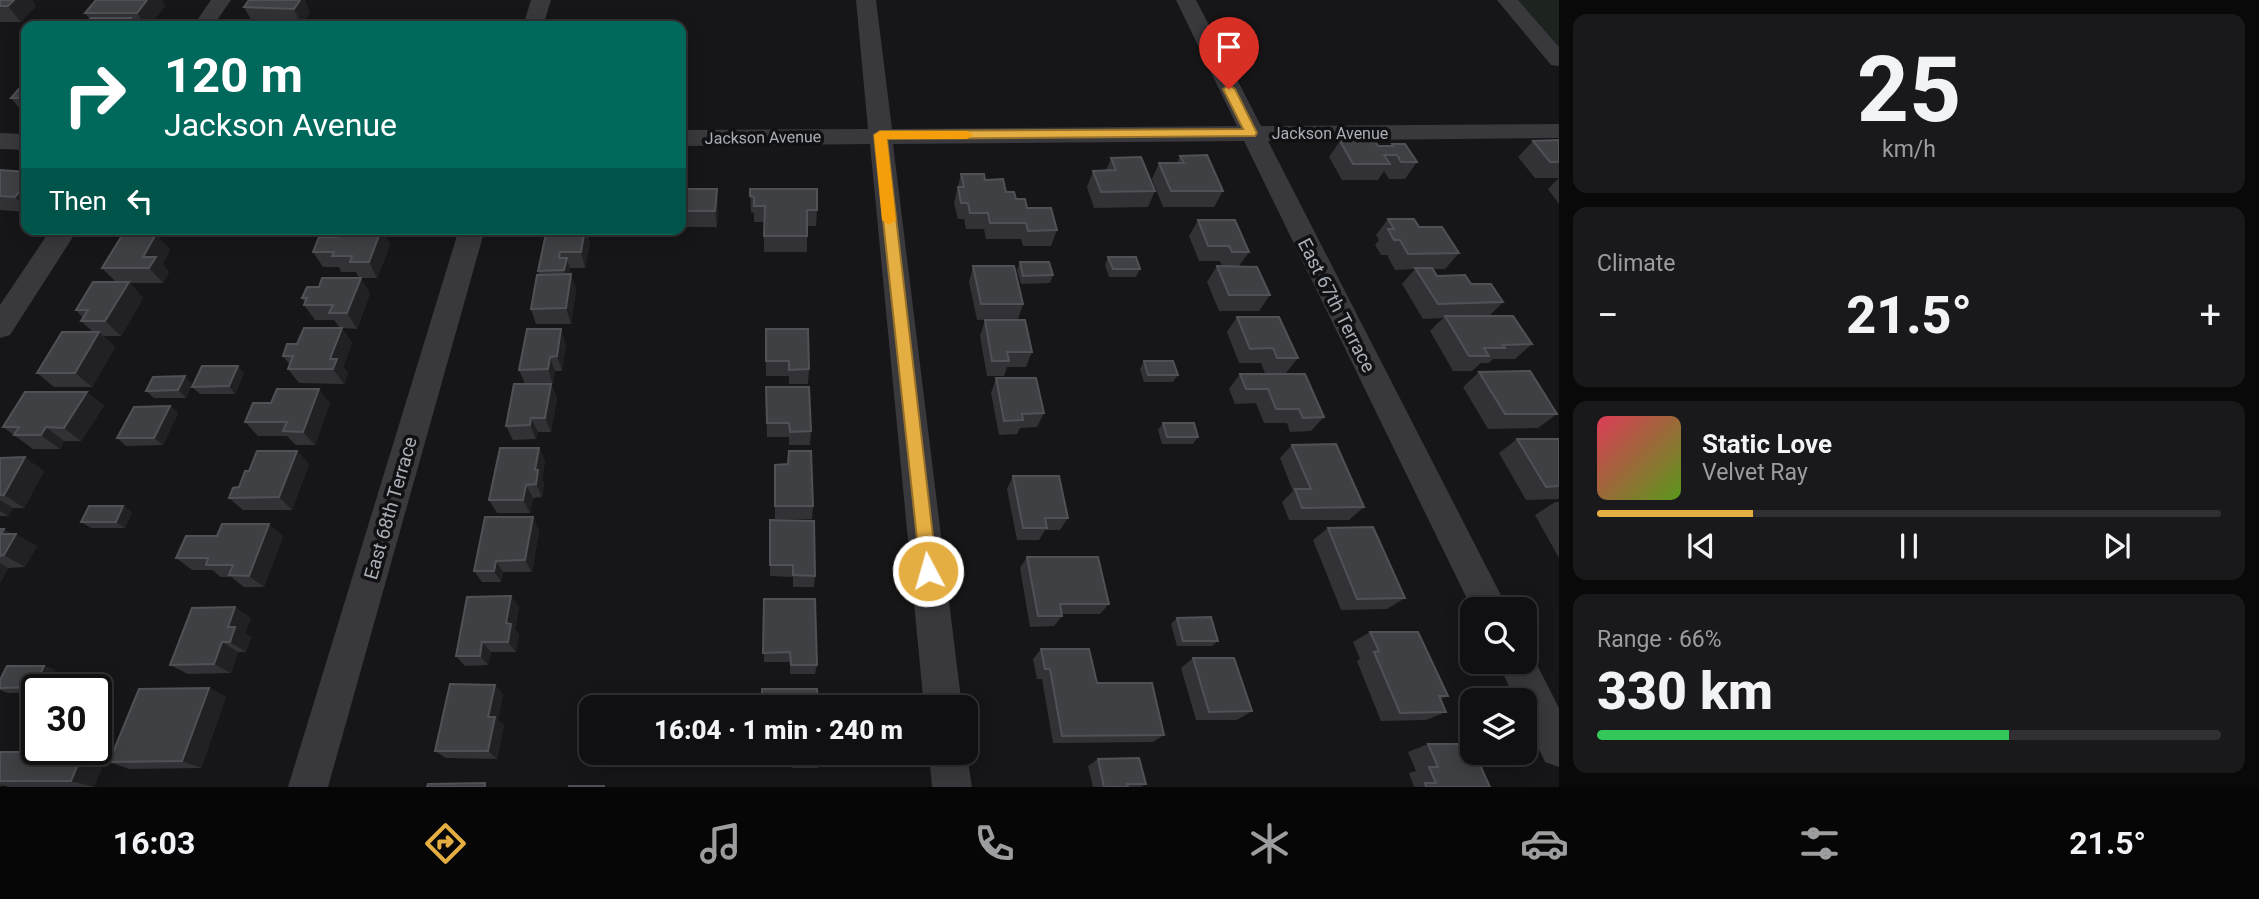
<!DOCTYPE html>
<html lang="en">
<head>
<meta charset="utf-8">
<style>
  body { margin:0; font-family:Roboto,sans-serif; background:#19191b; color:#f1f3f6; height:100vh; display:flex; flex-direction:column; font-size:26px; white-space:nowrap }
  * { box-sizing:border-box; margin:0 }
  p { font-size:23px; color:#9c9d9f }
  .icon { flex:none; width:38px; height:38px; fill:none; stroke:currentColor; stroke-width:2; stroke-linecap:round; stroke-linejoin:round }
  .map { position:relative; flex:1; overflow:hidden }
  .side { display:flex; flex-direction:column; gap:14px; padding:14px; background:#09090a; width:700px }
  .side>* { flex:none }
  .top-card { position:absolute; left:21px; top:21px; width:665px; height:214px; border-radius:14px; box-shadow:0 4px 18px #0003,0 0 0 2px #303032; background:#00695c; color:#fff; overflow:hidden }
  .buttons { position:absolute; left:1460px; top:597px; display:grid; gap:14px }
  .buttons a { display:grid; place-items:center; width:77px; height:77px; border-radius:14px; background:#101012; box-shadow:0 4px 18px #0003,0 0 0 2px #303032; font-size:35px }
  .speed { position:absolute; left:21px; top:674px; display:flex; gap:14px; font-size:35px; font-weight:700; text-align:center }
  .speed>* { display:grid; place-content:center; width:91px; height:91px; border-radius:50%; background:#101012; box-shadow:0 4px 18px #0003,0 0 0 2px #303032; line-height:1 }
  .speed .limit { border:4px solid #111; border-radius:10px; background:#fff; color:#111 }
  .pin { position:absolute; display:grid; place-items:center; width:60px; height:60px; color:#fff; margin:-72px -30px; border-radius:50% 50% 50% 0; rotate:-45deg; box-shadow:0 0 7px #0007 }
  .pin .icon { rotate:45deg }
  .me { position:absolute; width:77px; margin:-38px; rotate:354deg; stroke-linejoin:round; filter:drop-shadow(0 0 5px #0008) }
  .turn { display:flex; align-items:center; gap:24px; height:147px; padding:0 28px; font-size:32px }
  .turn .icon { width:91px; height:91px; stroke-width:2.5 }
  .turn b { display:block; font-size:49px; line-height:60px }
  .then { display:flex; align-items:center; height:66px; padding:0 28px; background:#0003; gap:14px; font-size:26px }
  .big { font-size:52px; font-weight:800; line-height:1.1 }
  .side .widget { flex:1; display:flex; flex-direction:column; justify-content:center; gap:10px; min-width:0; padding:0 24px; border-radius:14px; background:#19191b }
  .side .dial { align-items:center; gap:0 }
  .dial b { font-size:91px; line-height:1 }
  .song { display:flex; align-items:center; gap:21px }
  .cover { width:84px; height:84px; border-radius:10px; background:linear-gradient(135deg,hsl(350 70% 55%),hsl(90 70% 35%)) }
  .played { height:7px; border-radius:4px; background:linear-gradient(90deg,#e5ae42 25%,#303032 25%) }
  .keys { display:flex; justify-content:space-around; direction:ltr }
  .heat { display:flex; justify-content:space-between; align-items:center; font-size:38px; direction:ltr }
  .charge { height:10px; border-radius:5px; background:linear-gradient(90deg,#34c759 66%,#303032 0) }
  .trip { position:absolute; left:579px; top:695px; width:399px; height:70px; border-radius:14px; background:#101012; box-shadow:0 4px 18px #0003,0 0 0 2px #303032; font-weight:800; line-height:70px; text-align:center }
  .tabs { display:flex; height:112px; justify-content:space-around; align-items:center; background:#060607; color:#9c9d9f }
  .tabs .icon { width:49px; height:49px }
  .tabs .current { color:#e5ae42 }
  .tabs b { font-size:32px; color:#f1f3f6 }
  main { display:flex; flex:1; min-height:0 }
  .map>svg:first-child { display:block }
  .green { fill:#1d231e }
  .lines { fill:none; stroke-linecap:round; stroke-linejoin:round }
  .street { fill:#38383d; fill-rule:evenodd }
  .wall { fill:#323236 }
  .shaded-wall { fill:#212124 }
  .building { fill:#3f4044; stroke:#4f5156; stroke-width:2 }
  .route { fill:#e5ae42; stroke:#95712b; stroke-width:2 }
  .slow { fill:#f59e0b }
  .labels { text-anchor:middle; stroke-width:7; stroke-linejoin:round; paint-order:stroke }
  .far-street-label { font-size:16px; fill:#a9aeb7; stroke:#111113 }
  .street-label { font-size:19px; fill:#a9aeb7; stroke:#111113 }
</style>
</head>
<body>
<main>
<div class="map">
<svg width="1559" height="787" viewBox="0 0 1559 787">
  <rect width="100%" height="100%" fill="#161618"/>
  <path class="green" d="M1513,0h46v53z"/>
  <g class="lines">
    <g class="street">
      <path d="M211,0h20l-18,26h-20z"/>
      <path d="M531,0h20l-8,26h-20z"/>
      <path d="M856,0h20l16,129 345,-3 -61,-126h20l65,126 298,-2v14l-291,3 240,468h-36l-228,-468 -351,3 69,563h-38l-54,-563 -189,2v-16l187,-1z"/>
      <path d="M1497,0h21l41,47v19l-8,-1z"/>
      <path d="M0,133l26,1v16l-26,-1z"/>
      <path d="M51,229h27l-68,106 -10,3v-33z"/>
      <path d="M459,229h26l-157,558h-40z"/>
      <path d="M1524,647l5,2 30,59v59l-14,-5 -21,-44v-18h-9l-17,-38h26z"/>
      <path d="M966,749l6,38h-40l-3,-35h37z"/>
    </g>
  </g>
  <g class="wall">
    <path d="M0,0h32l4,6 -15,16h-21z"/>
    <path d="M96,0h73h-8l4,6 -15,20h-65l5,-6 -5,-7z"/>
    <path d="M249,0l61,12 -8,14 -49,-3 -9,-16z"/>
    <path d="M26,81v34h-1l-14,-17z"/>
    <path d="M1559,140v64l-11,-15 11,-11h-24l-17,-21 15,-16z"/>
    <path d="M1340,141l38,5h12l2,-2 25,18 -12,17h-16l-5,-8 -6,9h-36l-13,-23z"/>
    <path d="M1180,156l43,35 -9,16h-51l-11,-28 7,-16h18z"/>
    <path d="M1111,158l44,33 -7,16 -54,1 -7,-21 6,-16h13z"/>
    <path d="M0,170l26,2v40l-26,-2z"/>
    <path d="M961,174l24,6 21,12 51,38 -6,16h-28l-2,-7h-35l-2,-10h-18l-2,-10h-6l-4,-16z"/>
    <path d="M681,189h36l1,16 -1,22h-36z"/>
    <path d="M750,189l67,21 -1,16h-9v26h-43v-30h-10v-9l-3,-1z"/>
    <path d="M1388,219l31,8 40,26 -14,16h-12l4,7 34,8 32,18 -14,14 43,28 -17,15h-22l-4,4h-8l-9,8h-19l-23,-40 13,-13 -20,1 -21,-35 13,-15 -20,1 -8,-15h-6l-6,-10 4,-5 -3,-5z"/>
    <path d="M1198,220l51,32 -10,14 31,29 -11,16h-40l-12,-29 10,-16h5l-2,-5h-21l-10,-25z"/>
    <path d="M154,229h27l-3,6h-19z"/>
    <path d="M356,229h39l-2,6h-8l5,10 -13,33h-18l-3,-6h-15l-2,-5h-16l-10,-15 24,-15z"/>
    <path d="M547,229h59l-1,3h-18l3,11 -5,25h-16l7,22 -5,34h-35l-5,-15 8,-34 -1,-4z"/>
    <path d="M156,234l14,16 -8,14 7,8 -6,11h-33l13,15 -22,38h-18l12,11 -23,40h-38l-17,-14 56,-41 -12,-11 2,-3 -7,-8 40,-28 -14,-14z"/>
    <path d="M1108,257l32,12 -4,8h-27l-4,-12z"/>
    <path d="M1020,262l33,13 -3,8 -29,1 -4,-14z"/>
    <path d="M973,266l50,38 -5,15 -41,1 -8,-38z"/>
    <path d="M370,293l-13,36 -15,-1 10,15 -9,24 5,6 -4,11 -45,-1 -11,-14 2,-4 -7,-9 14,-12 43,-16 -6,-8h-19l-11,-15 1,-2 -3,-5z"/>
    <path d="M1237,317l61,41 -12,15h-21l-4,-10h-22l-12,-31z"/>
    <path d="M985,320l47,32 -6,15h-19l-3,9h-17l-7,-40z"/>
    <path d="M766,329l43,40 -1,15h-19v-8h-23z"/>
    <path d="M566,344l-4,27h-7l-2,13h-2l6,14 -6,34h-13l-2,7 -23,1 -7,-14 19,-42 -6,-14z"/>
    <path d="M1144,361l34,14 -5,7h-29l-4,-13z"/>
    <path d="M1479,372l78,42 -19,14 -50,1 -25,-42z"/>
    <path d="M244,373l-9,21h-35l-8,-7z"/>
    <path d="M1240,374l84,43 -13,14 -21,1 -3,-9h-23l-8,-20 -21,1 -6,-15z"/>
    <path d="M996,378l48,35 -7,14 -17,1 -3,6 -18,1 -8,-42z"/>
    <path d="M192,384l-6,14h-32l-8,-7z"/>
    <path d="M766,387l45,44 -1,14h-21v-8h-22z"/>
    <path d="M87,392l17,14 -23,35h-17l-4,8h-27l-30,-22z"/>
    <path d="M330,403l-15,42h-19l-9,-9h-29l-13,-14z"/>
    <path d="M170,406l8,7 -15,32 -37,1 -9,-8z"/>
    <path d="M1163,423l35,14 -5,7h-31l-4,-14z"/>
    <path d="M1517,439h42v60l-33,1 -27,-47z"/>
    <path d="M1292,445l72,62 -15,13h-60l-7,-18 11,-11 -13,-33z"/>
    <path d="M539,448l6,13 -3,18 2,4 -2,14 -9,1 -3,15h-33l-8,-13z"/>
    <path d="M297,451l12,13 -17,46h-49l-14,-12 10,-11 10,-16z"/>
    <path d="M0,458l44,13 -20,37h-11l-5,8h-8z"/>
    <path d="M775,465l38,41 -1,13h-37z"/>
    <path d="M1013,476l55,42 -8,12h-15l-6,10h-22l-10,-51z"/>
    <path d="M1555,502h4v56l-24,-43z"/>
    <path d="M123,506l9,6 -7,16h-34l-10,-6z"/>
    <path d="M770,520l45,56 -1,11h-21v-10l-23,-1z"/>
    <path d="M1328,528l77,70 -18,11 -46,1 -28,-70z"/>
    <path d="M0,529l37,17 -12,21 -17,1 -8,15z"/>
    <path d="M539,530l-7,42h-29l-2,10h-19l-8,-11z"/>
    <path d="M283,536l-19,51h-20l-13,-10h-10l-9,-7h-20l-16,-12z"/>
    <path d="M1027,557l82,47 -9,10h-38v2l-8,10 -24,1 -10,-59z"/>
    <path d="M764,599l53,66 -2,9h-25v-12h-26z"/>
    <path d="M519,607l-4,22 4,5 -3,18h-25l-3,13 -23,1 -9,-10z"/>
    <path d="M251,618l-6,15 6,4 -5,15h-8l-7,21 -43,1 -18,-9z"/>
    <path d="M1177,618l41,23 -6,5h-35l-6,-22z"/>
    <path d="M1370,632l78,64 -7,3 5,13 -20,8 -45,1 -24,-60 3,-2 -7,-17z"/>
    <path d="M1041,649l123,86 -11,7 -100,1 -11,-64h-5l-4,-20z"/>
    <path d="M1193,658l59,53 -15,9h-41l-15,-52z"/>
    <path d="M44,666l11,4 -8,20h-10v2l-29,1 -8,-3v-10z"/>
    <path d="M209,688l17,9 -25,71 -71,1 -21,-7z"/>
    <path d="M503,694l-5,26 6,5 -7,34 -51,-1 -11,-7z"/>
    <path d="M1428,744l62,43h-77h1l-5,-14 7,-2 -8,-19z"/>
    <path d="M762,752h57l-1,16h-26v-13h-30z"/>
    <path d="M0,754l81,3 22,8 -9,22h-85l-7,-2 -2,2z"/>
    <path d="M1098,759l48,25 -5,3h-48l-5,-21z"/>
  </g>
  <g class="shaded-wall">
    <path d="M14,0h18l4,6 -15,16 -13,-16z"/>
    <path d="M147,0h14l4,6 -15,20h-4l-9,-13z"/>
    <path d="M300,0h5l5,12 -8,14 -8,-17z"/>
    <path d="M131,18l6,8h-7l-2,-3z"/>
    <path d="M26,184v25l-11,-12z"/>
    <path d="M717,189l1,16 -1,22 -2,-16z"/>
    <path d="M174,229h7l-3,6z"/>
    <path d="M390,229h5l-2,6z"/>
    <path d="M585,229h1l4,14 -5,25 -4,-16z"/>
    <path d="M381,230l9,15 -13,33 -8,-16z"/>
    <path d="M156,234l14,16 -8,14 7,8 -6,11 -14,-15 -6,-11z"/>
    <path d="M567,258l4,16 -2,12 -5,-16z"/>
    <path d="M571,274l5,16 -5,34 -5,-16z"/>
    <path d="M361,278l9,15 -13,36 -10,-16z"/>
    <path d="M129,282l14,16 -22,38 -16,-15z"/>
    <path d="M342,328l10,15 -9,24 5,6 -4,11 -11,-15 -3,-10z"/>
    <path d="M561,329l5,15 -4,27 -5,-15z"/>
    <path d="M99,332l16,15 -23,40 -17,-14z"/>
    <path d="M550,357l5,14 -2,13 -5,-15z"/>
    <path d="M238,366l6,7 -9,21 -6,-8z"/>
    <path d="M185,376l7,8 -6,14 -8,-8z"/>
    <path d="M551,384l6,14 -6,34 -6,-14z"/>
    <path d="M319,389l11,14 -15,42 -12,-13z"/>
    <path d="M87,392l17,14 -23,35 -17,-13z"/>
    <path d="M170,406l8,7 -15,32 -9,-7z"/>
    <path d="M531,418l7,14 -2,7 -6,-14z"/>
    <path d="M46,427l18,14 -4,8 -19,-14z"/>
    <path d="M539,448l6,13 -3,18 2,4 -2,14 -6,-13 -1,-14z"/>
    <path d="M297,451l12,13 -17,46 -13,-13z"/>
    <path d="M25,457l19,14 -20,37 -20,-13z"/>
    <path d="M526,485l7,13 -3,15 -7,-13z"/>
    <path d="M0,500l13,8 -5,8 -8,-5z"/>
    <path d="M123,506l9,6 -7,16 -9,-6z"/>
    <path d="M533,517l6,13 -7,42 -7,-12z"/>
    <path d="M269,524l14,12 -19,51 -15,-11z"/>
    <path d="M4,529l11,6 1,-1 21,12 -12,21 -21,-12 -3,-21z"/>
    <path d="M496,561l7,11 -2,10 -7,-11z"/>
    <path d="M0,563l8,5 -8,15z"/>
    <path d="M511,596l8,11 -4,22 4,5 -3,18 -8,-10 -2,-19z"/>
    <path d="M235,607l16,11 -6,15 6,4 -5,15 -16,-10 -2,-15z"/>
    <path d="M222,642l16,10 -7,21 -17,-9z"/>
    <path d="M482,642l9,10 -3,13 -8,-9z"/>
    <path d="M44,666l11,4 -8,20h-8l-5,-3z"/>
    <path d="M495,685l8,9 -5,26 6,5 -7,34 -9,-8v-34z"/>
    <path d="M209,688l17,9 -25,71 -19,-7z"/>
    <path d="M44,752l23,7 -26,-2z"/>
    <path d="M81,757l22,8 -9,22 -23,-6z"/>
  </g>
  <g class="building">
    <path d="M0,0h14l-6,6h-8z"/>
    <path d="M96,0h51l-10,13h-52z"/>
    <path d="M249,0h51l-6,9 -50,-2z"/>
    <path d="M91,18h40l-3,5h7l-3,3h-47z"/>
    <path d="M26,81v17h-15z"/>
    <path d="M1559,140v22h-9l-17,-21z"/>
    <path d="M1340,141h35l3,5h15l-1,-2h13l12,18h-16l-4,-7h-13l6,9h-37z"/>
    <path d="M1207,155l16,36h-52l-12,-28h25l-4,-7z"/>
    <path d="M1141,157l14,34 -54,1 -8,-21 23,-1 -5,-12z"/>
    <path d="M0,170l26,2v12l-11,13 -15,-1z"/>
    <path d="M961,174h23l1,6 18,-1 3,13h8l2,7h9l2,9h24l6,22 -29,1 -2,-8h-36l-2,-10h-18l-2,-10h-7l-3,-16h6z"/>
    <path d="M681,189h36l-2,22h-34z"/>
    <path d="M750,189h67v21h-10v26h-43l1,-30h-11v-9l-4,-1z"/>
    <path d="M1388,219h26l5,8h23l17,26 -51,1 -8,-14h-6l-6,-11h6z"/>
    <path d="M1198,220h37l14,32h-17l-3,-6h-21z"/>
    <path d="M547,229h38l-4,23h-21l-1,6h8l-3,12 -26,1z"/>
    <path d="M341,230h40l-12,32h-19l2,-6h-20l2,-4h-21l6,-15h18z"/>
    <path d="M123,234h33l-13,23h13l-7,11h-47z"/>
    <path d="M1108,257h28l4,12h-27z"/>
    <path d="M1020,262h29l4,13 -30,1z"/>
    <path d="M973,266h41l9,38h-42z"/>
    <path d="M1217,266l40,1 13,28h-41z"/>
    <path d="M1415,268h17l5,8 28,-1 6,9h20l12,18 -65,2z"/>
    <path d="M571,274l-5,34 -35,1 6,-34z"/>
    <path d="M322,278h39l-14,35h-18l4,-8h-29l3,-7h-5l5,-11h12z"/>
    <path d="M93,282h36l-24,39h-24l7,-11h-12z"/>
    <path d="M1445,316h68l19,28 -29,1 2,3h-21l5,8h-20z"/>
    <path d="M1237,317h42l19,41h-21l-4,-10 -23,1z"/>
    <path d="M985,320h40l7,32h-25l2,9h-17z"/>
    <path d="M304,328h38l-12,31h7l-4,10h-45l5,-13h-10l4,-12h10z"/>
    <path d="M527,329h34l-4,27 -7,1 -2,12 -29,1z"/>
    <path d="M766,329h42l1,40 -20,1v-9h-23z"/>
    <path d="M62,332h37l-24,41h-38z"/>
    <path d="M1144,361h29l5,14h-30z"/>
    <path d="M202,366h36l-9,20 -37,1z"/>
    <path d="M1530,371l27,43h-52l-26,-42z"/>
    <path d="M1240,374h65l19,43 -21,1 -4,-9h-23l-8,-20h-22z"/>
    <path d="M185,376l-7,14 -32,1 7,-14z"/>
    <path d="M996,378h40l8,35 -22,1 1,6 -19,1z"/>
    <path d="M514,384h37l-6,34h-14l-1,7 -24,1z"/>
    <path d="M766,387h43l2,44 -21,1 -1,-9h-22z"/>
    <path d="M277,389h42l-16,43 -20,-1 4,-9h-42l8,-19h18z"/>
    <path d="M25,392h62l-23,36 -18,-1 -5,8h-27l5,-8h-16z"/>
    <path d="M170,406l-16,32h-37l17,-31z"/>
    <path d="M1163,423h31l4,14h-31z"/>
    <path d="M1517,439h42v47l-13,1z"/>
    <path d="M1336,444l28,63 -62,1 -7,-19h16l-19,-44z"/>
    <path d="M500,448h39l-4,22h3l-2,14 -10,1 -3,15h-34z"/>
    <path d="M257,451h40l-18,46 -50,1 4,-10 6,-1 6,-16h4z"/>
    <path d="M789,451h22l2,55h-38v-41l13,-1z"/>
    <path d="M25,457l-21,38h-4v-37z"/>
    <path d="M1013,476h46l9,42h-23l2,10h-24z"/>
    <path d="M89,506h34l-7,16h-35z"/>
    <path d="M485,517h48l-8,43 -29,1 -2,10h-20z"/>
    <path d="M770,520l44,1 1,55 -22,-1v-10h-23z"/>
    <path d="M222,524h47l-20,52 -20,-1 4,-10h-27l2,-7h-32l10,-22h31z"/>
    <path d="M1373,527l32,71 -48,1 -29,-71z"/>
    <path d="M0,529h4l-3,5h15l-12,21 -4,1z"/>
    <path d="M1027,557h71l11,47h-49l2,12h-24z"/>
    <path d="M511,596l-5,27 5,1 -3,18h-26l-2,14h-24l11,-59z"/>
    <path d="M764,599h51l2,66h-26l-1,-13 -27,1z"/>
    <path d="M235,607l-7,20h7l-5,15h-8l-8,22 -44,1 22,-57z"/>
    <path d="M1211,617l7,24h-35l-6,-23z"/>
    <path d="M1370,632h48l30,64h-9l7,16 -46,1 -26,-61 5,-1z"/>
    <path d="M1041,649h48l8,34h55l12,52 -102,1 -12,-67h-5z"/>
    <path d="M1193,658h41l18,53 -43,1z"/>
    <path d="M7,666h37l-10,21 -34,1v-8z"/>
    <path d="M450,684l45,1 -7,32h7l-7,34h-53z"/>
    <path d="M209,688l-27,73 -73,1 30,-73z"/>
    <path d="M762,689h55l1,18h-56z"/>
    <path d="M1428,744h42l2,3v5h2l16,35h-64l-1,-4h11l-7,-16h9z"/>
    <path d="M1,752h43l-3,5h40l-10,24h-71v-27z"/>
    <rect x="793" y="752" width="26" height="9"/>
    <path d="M1139,758l7,26h-19l1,3h-24l-6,-28z"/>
    <path d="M485,783v4h-58l1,-3z"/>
    <rect x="569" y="786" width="35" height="1"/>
  </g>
  <path class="route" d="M1229,85l6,4 22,44 -2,3 -368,3 50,432 -3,6 -6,2 -7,-2 -47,-442 6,-4 363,-2 -20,-40z"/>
  <path class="slow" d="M880,131h87l6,4 -6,4h-80l9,81 -7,5 -7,-5 -8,-85z"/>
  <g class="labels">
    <g class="far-street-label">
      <text x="1330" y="139">Jackson Avenue</text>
      <text transform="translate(763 137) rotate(-1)" y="6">Jackson Avenue</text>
    </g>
    <g class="street-label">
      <text transform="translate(1337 305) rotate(63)" y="7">East 67th Terrace</text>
      <text transform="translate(390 508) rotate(-74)" y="7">East 68th Terrace</text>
    </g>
  </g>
</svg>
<div class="buttons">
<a><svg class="icon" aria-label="search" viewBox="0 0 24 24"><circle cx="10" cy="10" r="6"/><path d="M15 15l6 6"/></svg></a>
<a><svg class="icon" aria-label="layers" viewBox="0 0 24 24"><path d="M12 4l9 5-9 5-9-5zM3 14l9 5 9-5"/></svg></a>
</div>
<div class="speed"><div class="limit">30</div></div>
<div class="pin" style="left:1229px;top:89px;background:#d93025"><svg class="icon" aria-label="arrive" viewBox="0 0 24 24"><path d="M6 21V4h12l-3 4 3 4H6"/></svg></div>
<svg class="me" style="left:928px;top:571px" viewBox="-20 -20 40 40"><circle r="17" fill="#e5ae42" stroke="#fff" stroke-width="3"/><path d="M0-11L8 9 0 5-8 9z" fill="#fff"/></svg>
<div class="trip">16:04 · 1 min · 240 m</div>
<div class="top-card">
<div class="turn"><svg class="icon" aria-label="right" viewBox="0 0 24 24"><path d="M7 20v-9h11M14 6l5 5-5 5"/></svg><div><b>120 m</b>Jackson Avenue</div></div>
<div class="then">Then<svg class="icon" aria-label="left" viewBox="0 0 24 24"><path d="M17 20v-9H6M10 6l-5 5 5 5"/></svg></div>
</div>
</div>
<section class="side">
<div class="widget dial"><b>25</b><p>km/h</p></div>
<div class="widget"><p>Climate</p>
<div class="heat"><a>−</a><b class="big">21.5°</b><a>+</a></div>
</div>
<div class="widget">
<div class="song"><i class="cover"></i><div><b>Static Love</b><p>Velvet Ray</p></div></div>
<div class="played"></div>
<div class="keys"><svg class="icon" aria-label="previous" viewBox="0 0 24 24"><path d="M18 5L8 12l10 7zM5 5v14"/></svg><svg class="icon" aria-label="pause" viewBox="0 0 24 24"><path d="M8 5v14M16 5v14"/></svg><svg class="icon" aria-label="next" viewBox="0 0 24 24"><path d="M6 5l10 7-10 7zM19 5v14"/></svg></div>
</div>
<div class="widget"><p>Range · 66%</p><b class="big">330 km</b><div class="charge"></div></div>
</section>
</main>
<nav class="tabs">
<b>16:03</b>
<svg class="icon current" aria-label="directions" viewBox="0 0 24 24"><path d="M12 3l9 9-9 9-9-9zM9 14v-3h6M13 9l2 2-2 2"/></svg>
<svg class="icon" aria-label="music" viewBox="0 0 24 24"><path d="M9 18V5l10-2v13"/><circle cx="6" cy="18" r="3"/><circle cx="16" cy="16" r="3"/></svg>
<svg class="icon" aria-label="phone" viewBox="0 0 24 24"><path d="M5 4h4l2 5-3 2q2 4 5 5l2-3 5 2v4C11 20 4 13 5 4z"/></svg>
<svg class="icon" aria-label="climate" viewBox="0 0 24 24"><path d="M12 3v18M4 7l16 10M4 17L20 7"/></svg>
<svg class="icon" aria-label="car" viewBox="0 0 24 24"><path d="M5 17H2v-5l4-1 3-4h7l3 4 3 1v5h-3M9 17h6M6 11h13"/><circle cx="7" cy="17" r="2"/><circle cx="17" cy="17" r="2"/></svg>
<svg class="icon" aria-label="filters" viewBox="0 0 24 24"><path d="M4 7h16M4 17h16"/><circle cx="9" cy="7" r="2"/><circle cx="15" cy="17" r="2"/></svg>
<b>21.5°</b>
</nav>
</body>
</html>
